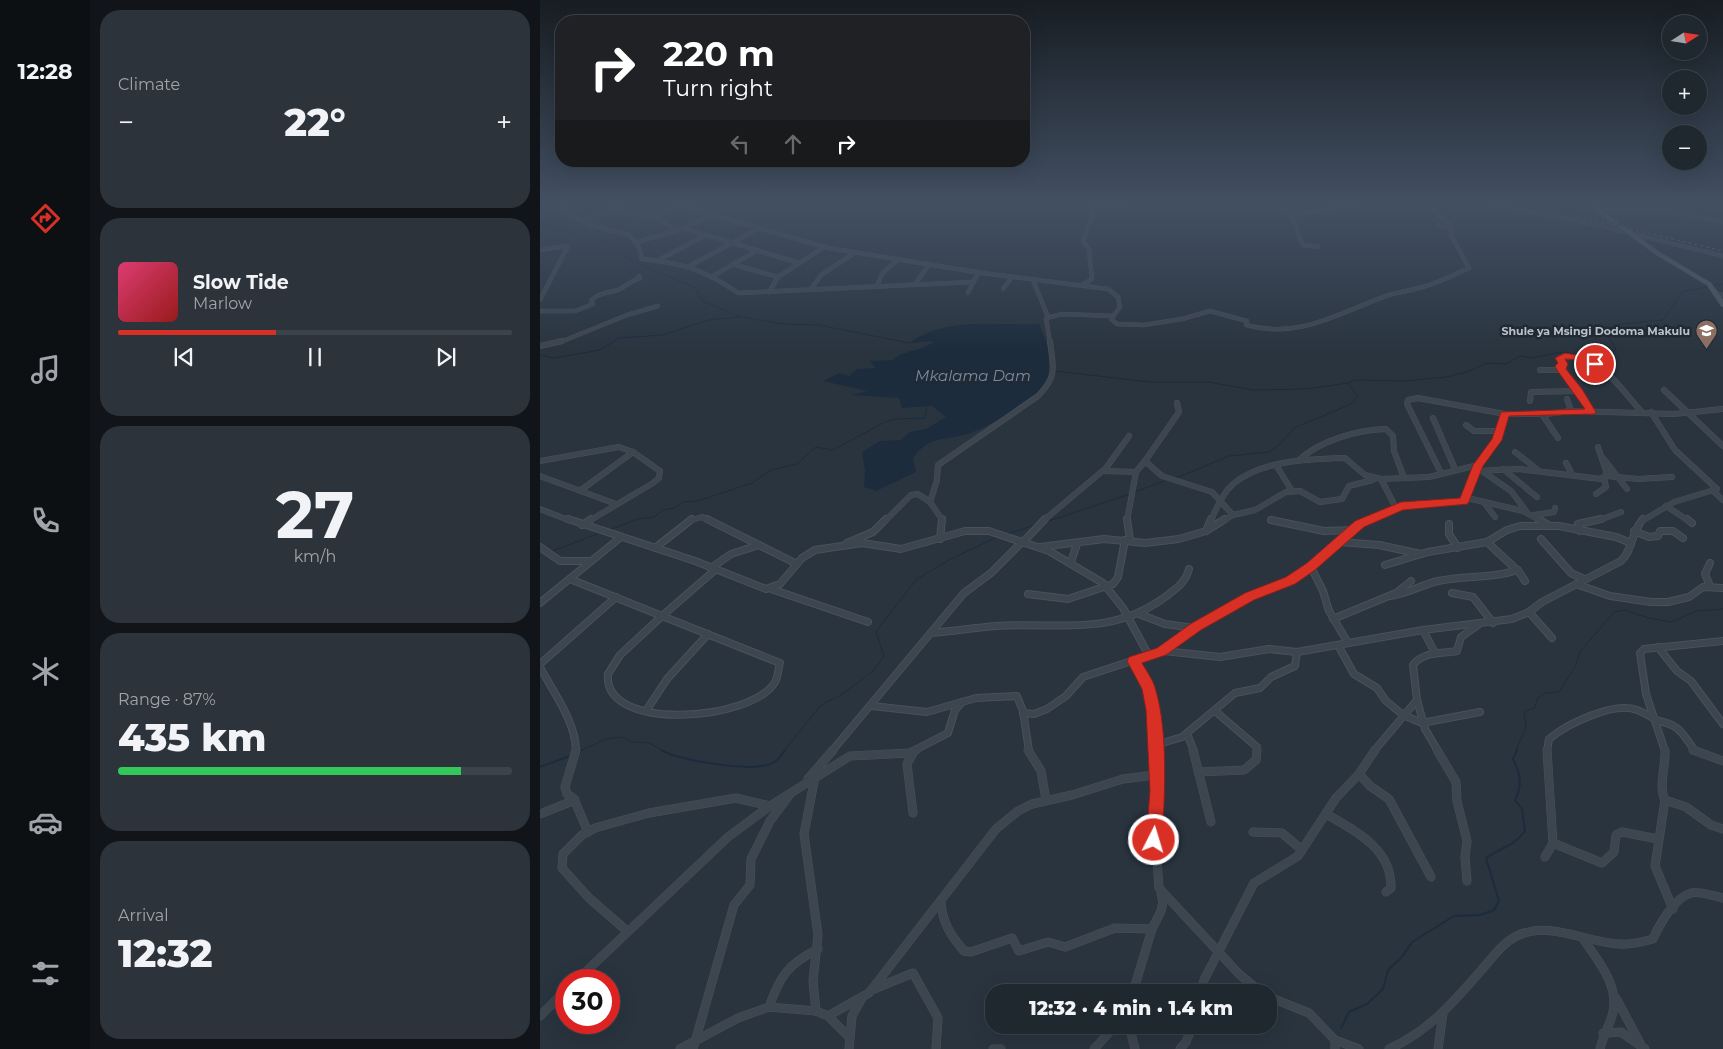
<!DOCTYPE html>
<html lang="en">
<head>
<meta charset="utf-8">
<style>
  body { margin:0; font-family:Montserrat,sans-serif; background:#2c333b; color:#f1f3f6; height:100vh; display:flex; flex-direction:column; font-size:19px; white-space:nowrap }
  * { box-sizing:border-box; margin:0 }
  p { font-size:16px; color:#a1a5aa }
  .icon { flex:none; width:28px; height:28px; fill:none; stroke:currentColor; stroke-width:2; stroke-linecap:round; stroke-linejoin:round }
  .map { position:relative; flex:1; overflow:hidden }
  .drawer { display:flex; flex-direction:column; gap:10px; padding:10px; background:#11151a; width:450px }
  .drawer>* { flex:none }
  .hud { position:absolute; left:15px; top:15px; width:475px; height:152px; border-radius:20px; box-shadow:0 5px 20px #0002,0 0 0 1px #3c444b; background:#202124; color:#fff; overflow:hidden }
  .needle { width:32px; rotate:78deg }
  .controls { position:absolute; left:1122px; top:15px; display:grid; gap:10px }
  .controls a { display:grid; place-items:center; width:45px; height:45px; border-radius:50%; background:#1f272f; box-shadow:0 5px 20px #0002,0 0 0 1px #3c444b; font-size:25px }
  .speed { position:absolute; left:15px; top:969px; display:flex; gap:10px; font-size:25px; font-weight:700; text-align:center }
  .speed>* { display:grid; place-content:center; width:65px; height:65px; border-radius:50%; background:#1f272f; box-shadow:0 5px 20px #0002,0 0 0 1px #3c444b; line-height:1 }
  .speed .limit { border:8px solid #d22; background:#fff; color:#111 }
  .pin { position:absolute; display:grid; place-items:center; width:42px; height:42px; color:#fff; margin:-21px; border:2px solid #fff; border-radius:50%; box-shadow:0 1px 5px #0007 }
  .me { position:absolute; width:55px; margin:-28px; rotate:5deg; stroke-linejoin:round; filter:drop-shadow(0 0 4px #0008) }
  .turn { display:flex; align-items:center; gap:18px; height:105px; padding:0 25px; font-size:22px }
  .turn .icon { width:65px; height:65px; stroke-width:2.5 }
  .turn b { display:block; font-size:35px; line-height:42px }
  .lanes { display:flex; align-items:center; height:48px; padding:0 25px; background:#0003; justify-content:center; gap:25px; direction:ltr }
  .lanes .off { opacity:.35 }
  .big { font-size:38px; font-weight:800; line-height:1.1 }
  .drawer .widget { flex:1; display:flex; flex-direction:column; justify-content:center; gap:8px; min-width:0; padding:0 18px; border-radius:20px; background:#2c333b }
  .drawer .dial { align-items:center; gap:0 }
  .dial b { font-size:65px; line-height:1 }
  .song { display:flex; align-items:center; gap:15px }
  .cover { width:60px; height:60px; border-radius:8px; background:linear-gradient(135deg,hsl(340 70% 55%),hsl(0 70% 35%)) }
  .played { height:5px; border-radius:2px; background:linear-gradient(90deg,#d93025 40%,#3c444b 40%) }
  .keys { display:flex; justify-content:space-around; direction:ltr }
  .heat { display:flex; justify-content:space-between; align-items:center; font-size:28px; direction:ltr }
  .charge { height:8px; border-radius:4px; background:linear-gradient(90deg,#34c759 87%,#3c444b 0) }
  .trip { position:absolute; left:445px; top:984px; width:292px; height:50px; border-radius:20px; background:#1f272f; box-shadow:0 5px 20px #0002,0 0 0 1px #3c444b; font-weight:800; line-height:50px; text-align:center }
  main { display:flex; flex:1; min-height:0 }
  .tabs { display:flex; flex-direction:column; width:90px; justify-content:space-around; align-items:center; background:#0c1013; color:#a1a5aa }
  .tabs .icon { width:35px; height:35px }
  .tabs .on { color:#d93025 }
  .tabs b { font-size:22px; color:#f1f3f6 }
  .map>svg:first-child { display:block }
  .water { fill:#1c2c3c }
  .lines { fill:none; stroke-linecap:round; stroke-linejoin:round }
  .stream-far1 { stroke:#1c2c3c; stroke-width:1 }
  .stream { stroke:#1c2c3c; stroke-width:2 }
  .secondary-tunnel { stroke:#3f4954; stroke-width:5.5; stroke-dasharray:5.5 3; stroke-linecap:butt }
  .street-far3-casing { stroke:#49515b; stroke-width:4.5 }
  .street-far2-casing { stroke:#49515b; stroke-width:6 }
  .street-far1-casing { stroke:#49515b; stroke-width:8 }
  .street-casing { stroke:#49515b; stroke-width:9 }
  .secondary-casing { stroke:#49515b; stroke-width:1 }
  .street-far3 { stroke:#3d454f; stroke-width:4 }
  .street-far2 { stroke:#3d454f; stroke-width:5 }
  .street-far1 { stroke:#3d454f; stroke-width:6 }
  .street { stroke:#3d454f; stroke-width:8 }
  .secondary { fill:#4b5562; fill-rule:evenodd }
  .rail { stroke:#5f6a76; stroke-width:1; stroke-dasharray:3 3; stroke-linecap:butt }
  .route { fill:#d93025; stroke:#8d1f18 }
  .labels { text-anchor:middle; stroke-width:5; stroke-linejoin:round; paint-order:stroke }
  .far-poi-label { font-size:11px; font-weight:bold; fill:#b9c1c9; stroke:#212a34; text-anchor:end }
  .water-label { font-size:15px; font-style:italic; fill:#768da5; stroke:#212a34 }
</style>
</head>
<body>
<main>
<nav class="tabs">
<b>12:28</b>
<svg class="icon on" aria-label="directions" viewBox="0 0 24 24"><path d="M12 3l9 9-9 9-9-9zM9 14v-3h6M13 9l2 2-2 2"/></svg>
<svg class="icon" aria-label="music" viewBox="0 0 24 24"><path d="M9 18V5l10-2v13"/><circle cx="6" cy="18" r="3"/><circle cx="16" cy="16" r="3"/></svg>
<svg class="icon" aria-label="phone" viewBox="0 0 24 24"><path d="M5 4h4l2 5-3 2q2 4 5 5l2-3 5 2v4C11 20 4 13 5 4z"/></svg>
<svg class="icon" aria-label="climate" viewBox="0 0 24 24"><path d="M12 3v18M4 7l16 10M4 17L20 7"/></svg>
<svg class="icon" aria-label="car" viewBox="0 0 24 24"><path d="M5 17H2v-5l4-1 3-4h7l3 4 3 1v5h-3M9 17h6M6 11h13"/><circle cx="7" cy="17" r="2"/><circle cx="17" cy="17" r="2"/></svg>
<svg class="icon" aria-label="filters" viewBox="0 0 24 24"><path d="M4 7h16M4 17h16"/><circle cx="9" cy="7" r="2"/><circle cx="15" cy="17" r="2"/></svg>
</nav>
<section class="drawer">
<div class="widget"><p>Climate</p>
<div class="heat"><a>−</a><b class="big">22°</b><a>+</a></div>
</div>
<div class="widget">
<div class="song"><i class="cover"></i><div><b>Slow Tide</b><p>Marlow</p></div></div>
<div class="played"></div>
<div class="keys"><svg class="icon" aria-label="previous" viewBox="0 0 24 24"><path d="M18 5L8 12l10 7zM5 5v14"/></svg><svg class="icon" aria-label="pause" viewBox="0 0 24 24"><path d="M8 5v14M16 5v14"/></svg><svg class="icon" aria-label="next" viewBox="0 0 24 24"><path d="M6 5l10 7-10 7zM19 5v14"/></svg></div>
</div>
<div class="widget dial"><b>27</b><p>km/h</p></div>
<div class="widget"><p>Range · 87%</p><b class="big">435 km</b><div class="charge"></div></div>
<div class="widget"><p>Arrival</p><b class="big">12:32</b></div>
</section>
<div class="map">
<svg width="1183" height="1049" viewBox="0 0 1183 1049">
  <rect width="100%" height="100%" fill="#29343f"/>
  <path class="water" d="M499,324c6,15 15,32 12,48 -4,24 -62,55 -84,62 -24,7 -39,2 -54,24l3,14 -40,19 -12,-4 1,-17 -3,-18 18,-11 21,-1 8,-8 17,-3 20,-12 -14,-11 -30,2 -3,-10 -47,-3 15,-4 -44,-10 16,-8 10,3 8,-7 19,-1 -6,-7 23,-1c12,-11 29,-8 41,-19l-24,2c35,-27 86,-17 129,-19z"/>
  <g class="lines">
    <g class="stream-far1">
      <path d="M0,209l8,7 -4,4"/>
      <path d="M0,221l36,14 26,5 32,22 60,25 9,14 38,16 42,7 35,1 92,18"/>
      <path d="M1172,286l11,-2"/>
      <path d="M0,355l14,3 46,-8 19,-12 44,-3 45,-15 31,-3"/>
      <path d="M515,371l95,11h58l45,8 53,-1 42,-6"/>
      <path d="M636,478l53,-22 40,-4 9,-6 16,-18 55,-23 9,-8 -10,-14 7,-3 50,1 41,-4 21,-5 20,-9 19,1 14,-8 12,2 30,-6 19,3 31,-1 4,-5 -8,-13v-8l14,-4 41,-4 20,-29 25,-4"/>
      <path d="M594,492l34,-12"/>
      <path d="M506,522l84,-28"/>
      <path d="M69,530l28,-11 17,-2 9,-7 12,-2 8,-6 15,-1 54,-18 19,-13 26,-6 19,-17 17,3 52,-28 11,-3 29,-1 2,-12"/>
      <path d="M466,534l27,-8"/>
      <path d="M10,552l50,-19"/>
      <path d="M40,751l26,-12 16,-2 10,5 17,1 15,8"/>
      <path d="M244,751l37,-46 20,-10 32,-24 11,-14 -8,-26 41,-52 32,-19 48,-23"/>
      <path d="M976,751l10,-25 -2,-15 11,-3 2,-9 8,-6 14,-1 17,-27 4,-13 34,-40 11,-2 23,8 24,4 24,-11 27,-2"/>
    </g>
    <g class="stream">
      <path d="M121,750c20,11 89,22 110,14 6,-2 10,-9 14,-14"/>
      <path d="M40,751l2,-1"/>
      <path d="M0,767l30,-11"/>
      <path d="M801,1028l8,-16 18,-8 16,-15 5,-19 14,-13 10,-15 42,-26 26,-1 14,-5 5,-9 -13,-43c16,-11 27,-11 39,-27l-3,-22 -7,-9c8,-15 5,-27 -2,-41l4,-9"/>
    </g>
    <path class="secondary-tunnel" d="M1073,221l9,6"/>
    <defs>
      <g id="street-far3">
        <path d="M25,205l-2,6 26,14 40,10 10,12 3,12c40,4 63,11 96,34l235,-11"/>
        <path d="M67,205l20,8 30,4 19,14"/>
        <path d="M138,205l150,43 154,25 126,16 10,8 2,10 -9,12 6,5 27,1 38,-6 28,-8 37,10 -1,4c54,15 94,-13 143,-30 10,-3 20,-4 30,-7 17,-4 34,-13 50,-20l-18,-33 1,-7"/>
        <path d="M738,205l13,10"/>
        <path d="M890,205l22,23 -15,-3"/>
        <path d="M950,205l95,17 138,34"/>
        <path d="M553,208l31,-3"/>
        <path d="M1061,211h68l54,11"/>
        <path d="M113,215l25,-10"/>
        <path d="M42,220l42,-15"/>
        <path d="M143,228l116,35"/>
        <path d="M97,242l39,-11 36,-16"/>
        <path d="M778,247l-15,-2 -12,-30 69,-10"/>
        <path d="M0,250l28,-4 -28,54"/>
        <path d="M119,260l47,-25"/>
        <path d="M192,264l46,13"/>
        <path d="M148,267l71,-39"/>
        <path d="M173,276l45,-26"/>
        <path d="M493,280l15,37"/>
        <path d="M375,284l14,-19"/>
        <path d="M542,285l10,-6 -3,-30 -6,-8 9,-25v-11"/>
        <path d="M337,286l5,-12 16,-15"/>
        <path d="M271,289l10,-14 35,-23"/>
        <path d="M463,289l9,-12"/>
        <path d="M229,292l9,-15 46,-30"/>
        <path d="M428,293l10,-20"/>
        <path d="M1176,293l7,2"/>
        <path d="M0,311h35l18,-7 -2,-3c6,-8 18,-8 27,-11 8,-4 13,-9 22,-12l-1,-2"/>
        <path d="M18,343l69,-28 31,-9"/>
        <path d="M510,343l-4,-25 16,-4 51,2"/>
      </g>
      <g id="street-far2">
        <path d="M0,346l22,-5"/>
        <path d="M1000,370h21l18,21 12,21"/>
        <path d="M1021,370l-1,-4 3,-1 -3,-7c39,-8 59,30 82,54"/>
        <path d="M1124,390l59,56"/>
        <path d="M1027,399l4,12"/>
        <path d="M990,401l1,-9 48,-1"/>
        <path d="M1111,412l24,38 42,39"/>
        <path d="M1002,414l16,24"/>
        <path d="M893,418l22,51"/>
        <path d="M926,425l8,6h26"/>
        <path d="M975,452l23,18"/>
        <path d="M1063,458l24,31"/>
        <path d="M759,460c22,-20 58,-30 87,-31l7,7 1,15 10,27"/>
        <path d="M0,461l79,-14 14,5 27,19 -1,7 -6,5 -64,38"/>
        <path d="M605,461l34,-49 -2,-9"/>
        <path d="M1026,463l6,11"/>
        <path d="M736,465l16,26"/>
        <path d="M963,469l34,28"/>
        <path d="M563,471l33,1 9,-11 17,15 50,16 21,23"/>
        <path d="M936,471l43,-2 82,10 6,-5 -9,-27"/>
        <path d="M942,471l29,20 15,20"/>
        <path d="M901,473l-34,-69 1,-4 10,-2 87,16"/>
        <path d="M0,476l76,28"/>
        <path d="M1067,476l31,3 34,-2"/>
        <path d="M41,490l52,-38"/>
        <path d="M1172,490l11,10"/>
        <path d="M1056,494l10,-7 -2,-9"/>
        <path d="M927,498l56,13 18,10"/>
        <path d="M944,502l11,15"/>
        <path d="M1126,506l23,15"/>
        <path d="M856,508l-15,-29 48,-2 49,-12"/>
        <path d="M0,509l31,12"/>
        <path d="M994,515l20,-3 1,-4"/>
        <path d="M731,520l4,1"/>
        <path d="M149,521l13,-4 8,4"/>
        <path d="M345,521l26,-26 7,-1 12,8"/>
        <path d="M403,521l-13,-19 7,-22 1,-15 100,-69c20,-20 15,-29 12,-55"/>
        <path d="M503,521l63,-53 23,-32"/>
        <path d="M587,521l9,-49"/>
        <path d="M671,521c5,-13 11,-27 22,-37 29,-24 76,-25 112,-26l20,17 16,4"/>
        <path d="M683,521l10,-6 22,-5 31,-18 14,-1 20,11 22,-3 7,-13 24,-6"/>
        <path d="M827,521l34,-15 63,-4 14,-37 19,-25 8,-26h41l25,-3 103,3 49,-5"/>
        <path d="M1057,521l24,-9"/>
        <path d="M1102,521l32,-19 43,-13"/>
      </g>
      <g id="street-far1">
        <path d="M28,519l127,42 71,28 14,-5 22,-26 13,-8 47,-7 39,6 64,-18h24l60,20 54,32 20,25 26,48"/>
        <path d="M167,519l90,45"/>
        <path d="M587,519l3,21"/>
        <path d="M998,519l12,7"/>
        <path d="M1147,519l5,4"/>
        <path d="M731,520l53,11 29,-1"/>
        <path d="M909,524v10l9,14"/>
        <path d="M42,525l9,-6"/>
        <path d="M666,531l5,-12"/>
        <path d="M1040,531l-2,-7 23,-5"/>
        <path d="M1094,531l15,6 9,-1 2,-5h13l10,7"/>
        <path d="M400,539l2,-20"/>
        <path d="M1001,539l30,34 13,6"/>
        <path d="M484,541l21,-22"/>
        <path d="M800,542l39,3 42,9"/>
        <path d="M947,542l32,30 6,9"/>
        <path d="M307,543l26,-11 13,-13"/>
        <path d="M0,547l20,14h30"/>
        <path d="M500,547l64,-8 41,4 34,-4 27,-8 19,-12"/>
        <path d="M115,548l37,-29"/>
        <path d="M531,562l6,-18"/>
        <path d="M1170,563l-5,11 5,12"/>
        <path d="M845,565l43,-13 59,-10 20,-12 13,-4h39l57,11 15,6"/>
        <path d="M771,567l12,24 6,20 19,32"/>
        <path d="M171,568l20,-14 28,-9"/>
        <path d="M30,579l92,37"/>
        <path d="M1036,584l34,12 41,6h17l21,-5 14,-10 20,1"/>
        <path d="M231,589l97,33"/>
        <path d="M912,593l21,4 20,26"/>
        <path d="M488,594l40,5 45,-15 5,-7 7,-37"/>
        <path d="M850,596c17,-2 31,-11 48,-15 27,-6 53,-2 80,-11"/>
        <path d="M0,603l81,-66"/>
        <path d="M989,612l23,26"/>
        <path d="M599,614l26,10 29,4"/>
        <path d="M122,616l118,47c-2,6 -2,14 -5,19 -22,39 -173,51 -167,-8l12,-19z"/>
        <path d="M122,616l53,-46"/>
        <path d="M793,619l63,-26 15,-12"/>
        <path d="M883,630l12,23"/>
        <path d="M391,633c22,-2 43,-5 65,-7 62,-4 115,11 169,-29 12,-9 20,-14 24,-28"/>
        <path d="M798,645l16,29 23,14 9,13 17,14 19,8 58,-11"/>
        <path d="M1118,647l19,24 14,10 32,43"/>
        <path d="M624,651l56,6 49,-8 28,3 126,-22 89,-11 17,-7 13,-10 79,-41c12,-11 10,-29 22,-42"/>
        <path d="M594,661c16,29 21,57 22,90"/>
        <path d="M0,664l76,-67"/>
        <path d="M0,667c13,25 36,55 36,84"/>
        <path d="M877,700l8,29 13,22"/>
        <path d="M332,706l55,6 49,-14 41,-2 6,15 6,40"/>
        <path d="M106,711l21,-32 41,-45"/>
        <path d="M675,711l42,36v4"/>
        <path d="M483,713l11,1 13,-5 19,-13 17,-19 79,-26 34,-24 53,-30 41,-17 21,-13 48,-43 11,-5"/>
        <path d="M1115,720c26,5 26,12 40,31"/>
        <path d="M647,734l7,17"/>
        <path d="M616,745l26,-8 53,-44 25,-5 11,-11 24,-11 2,-14"/>
        <path d="M292,751l132,-158 27,-20 32,-32"/>
        <path d="M373,751l35,-18 7,-23 7,-8"/>
        <path d="M834,751l43,-51 -4,-35c11,-14 28,-11 44,-14l4,-14 17,-12"/>
        <path d="M1007,751l2,-12c18,-15 65,-38 88,-29 6,2 12,6 18,9"/>
        <path d="M1125,751l-19,-57 -6,-41 4,-4 79,-8"/>
      </g>
      <g id="street">
        <path d="M36,750l-11,37 2,7 7,5 14,33"/>
        <path d="M488,750l13,21 5,29"/>
        <path d="M616,750l-1,80 4,58 80,86 22,18"/>
        <path d="M653,750l18,72"/>
        <path d="M897,750l19,32 1,19 10,40 -2,16 2,24"/>
        <path d="M1125,750c1,16 -7,36 0,50l-10,66 18,43"/>
        <path d="M1153,750l30,11"/>
        <path d="M658,772l46,-2 12,-10 1,-10"/>
        <path d="M819,774l11,12 19,13 42,78"/>
        <path d="M275,777l-11,57 14,101 -5,46 3,30 12,5 22,22 -1,11"/>
        <path d="M268,779l25,-29"/>
        <path d="M1125,800l21,7 25,18 12,4"/>
        <path d="M373,813l-6,-49 7,-13"/>
        <path d="M0,814l35,-14"/>
        <path d="M786,814c30,17 66,35 65,74l-5,4"/>
        <path d="M713,832l29,1 20,17"/>
        <path d="M1013,843l49,20 12,-11 2,-17 6,-3 36,7"/>
        <path d="M1005,857l8,-14 -6,-93"/>
        <path d="M401,902c1,20 10,34 23,49l7,1 41,-14 7,13 29,-9 17,5 50,-19 37,1"/>
        <path d="M87,931l-38,-33 -27,-30 1,-14 19,-19 13,-7 54,-15 87,-15 34,8"/>
        <path d="M1044,940c14,21 35,45 29,72 -3,13 -10,24 -13,37"/>
        <path d="M37,980l151,-143 42,-31 80,-50 60,-3 6,-3"/>
        <path d="M334,989l39,-16 25,45 -2,31"/>
        <path d="M593,992l19,-63 9,-18 2,-9 -2,-8"/>
        <path d="M661,992l3,-12 50,-97 44,-27 38,-58 23,-24 16,-24"/>
        <path d="M729,997l40,16 26,27 24,9"/>
        <path d="M1076,998l25,47"/>
        <path d="M229,1007l47,4"/>
        <path d="M0,1016l26,-26"/>
        <path d="M288,1016l41,-23 127,-164 22,-18 14,-7 40,-9 51,-16 32,-4"/>
        <path d="M589,1025l6,24"/>
        <path d="M1063,1033l18,-1 24,17"/>
        <path d="M310,1038l2,-22 10,-18"/>
        <path d="M795,1040v9"/>
        <path d="M140,1049l58,-31 31,-11c11,-31 19,-43 49,-58"/>
        <path d="M153,1049l41,-144 16,-20 1,-26 19,-38 20,-27"/>
        <path d="M453,1049h8"/>
        <path d="M554,1049l22,-24"/>
        <path d="M640,1049l6,-7 7,-17"/>
        <path d="M849,1049c38,-17 62,-44 89,-75 12,-13 24,-32 41,-39 32,-14 68,8 101,9 11,1 22,-2 33,-5 6,-14 22,-42 38,-46 10,-2 22,3 32,5"/>
        <path d="M898,1049l5,-36"/>
      </g>
      <g id="secondary">
        <path d="M1049,205h6l21,16 -5,1z"/>
        <path d="M1080,226h4l35,26 52,31 12,17v7l-2,-1 -14,-21 -52,-31 -35,-26z"/>
      </g>
    </defs>
    <use href="#street-far3" class="street-far3-casing"/>
    <use href="#street-far2" class="street-far2-casing"/>
    <use href="#street-far1" class="street-far1-casing"/>
    <use href="#street" class="street-casing"/>
    <use href="#secondary" class="secondary-casing"/>
    <use href="#street-far3" class="street-far3"/>
    <use href="#street-far2" class="street-far2"/>
    <use href="#street-far1" class="street-far1"/>
    <use href="#street" class="street"/>
    <use href="#secondary" class="secondary"/>
    <path class="rail" d="M991,205l192,46"/>
  </g>
  <linearGradient id="sky" x2="0" y2="1"><stop stop-color="#171d23"/><stop offset="0.58" stop-color="#435063"/><stop offset="1" stop-color="#435063" stop-opacity="0"/></linearGradient>
  <rect width="1183" height="351" fill="url(#sky)"/>
  <path class="route" d="M1025,353l29,5 5,6 -4,3 -11,-7 -19,-1 3,5 -2,5 16,20 14,23 -1,2 -86,2 -7,24 -19,26 -15,38 -65,6 -39,17 -49,43 -20,14 -41,16 -53,30 -35,25 -24,8c5,9 12,18 14,28 12,41 9,105 6,149l-2,5 -6,2 -6,-2 -2,-5 4,-49 -4,-81 -4,-21 -15,-28 2,-4 28,-9 35,-25 53,-30 41,-16 21,-14 48,-42 46,-19 59,-4 13,-33 19,-26 9,-27 84,-3 -28,-39 -2,-4 3,-3 -3,-5z"/>
  <defs>
    <symbol id="school-pin" viewBox="-11 -11 22 30"><path d="M0 17L-7.5 6A9.5 9.5 0 1 1 7.5 6Z" fill="#8d6e63" stroke="#212a34"/><path d="M0-5L7-2L0 1L-7-2ZM-4 1L0 2.5L4 1V4Q0 6-4 4Z" fill="#fff"/></symbol>
  </defs>
  <g fill-rule="evenodd">
    <use href="#school-pin" x="1154" y="318" width="25" height="34"/>
  </g>
  <g class="labels">
    <g class="far-poi-label">
      <text x="1150" y="335">Shule ya Msingi Dodoma Makulu</text>
    </g>
    <g class="water-label">
      <text x="433" y="381">Mkalama Dam</text>
    </g>
  </g>
</svg>
<div class="controls">
<a><svg class="needle" viewBox="-14 -14 28 28"><path d="M0-13l5 13h-10z" fill="#e53935"/><path d="M0 13l5-13h-10z" fill="#a1a5aa"/></svg></a>
<a>+</a>
<a>−</a>
</div>
<div class="speed"><div class="limit">30</div></div>
<div class="pin" style="left:1055px;top:364px;background:#d93025"><svg class="icon" aria-label="arrive" viewBox="0 0 24 24"><path d="M6 21V4h12l-3 4 3 4H6"/></svg></div>
<svg class="me" style="left:614px;top:840px" viewBox="-20 -20 40 40"><circle r="17" fill="#d93025" stroke="#fff" stroke-width="3"/><path d="M0-11L8 9 0 5-8 9z" fill="#fff"/></svg>
<div class="trip">12:32 · 4 min · 1.4 km</div>
<div class="hud">
<div class="turn"><svg class="icon" aria-label="right" viewBox="0 0 24 24"><path d="M7 20v-9h11M14 6l5 5-5 5"/></svg><div><b>220 m</b>Turn right</div></div>
<div class="lanes"><svg class="icon off" aria-label="left" viewBox="0 0 24 24"><path d="M17 20v-9H6M10 6l-5 5 5 5"/></svg><svg class="icon off" aria-label="ahead" viewBox="0 0 24 24"><path d="M12 20V5M6 11l6-6 6 6"/></svg><svg class="icon" aria-label="right" viewBox="0 0 24 24"><path d="M7 20v-9h11M14 6l5 5-5 5"/></svg></div>
</div>
</div>
</main>
</body>
</html>
